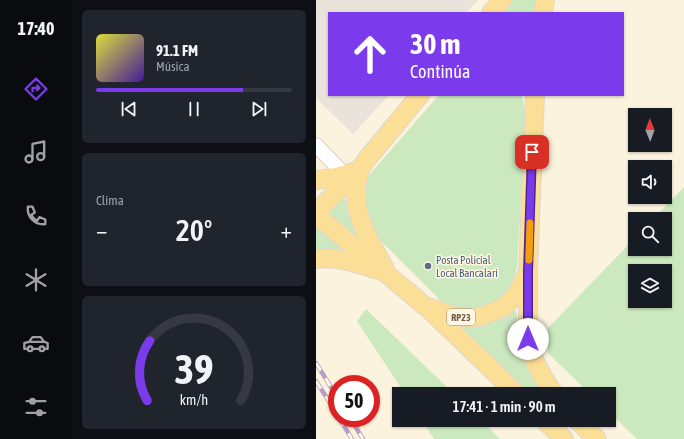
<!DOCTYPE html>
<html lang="es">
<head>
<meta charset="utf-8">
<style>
  body { margin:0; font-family:"Asap Condensed",sans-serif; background:#20242c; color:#f1f3f6; height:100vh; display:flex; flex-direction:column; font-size:15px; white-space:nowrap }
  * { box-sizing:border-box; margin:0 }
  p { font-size:13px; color:#9ea1a6 }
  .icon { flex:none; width:22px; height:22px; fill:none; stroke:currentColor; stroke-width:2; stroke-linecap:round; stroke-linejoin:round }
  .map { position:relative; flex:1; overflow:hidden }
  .panel { display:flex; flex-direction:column; gap:10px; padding:10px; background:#0d0f14; width:244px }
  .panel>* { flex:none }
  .guide { position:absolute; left:12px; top:12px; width:296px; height:84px; border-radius:0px; box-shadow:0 1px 3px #0004; background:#7c3aed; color:#fff; overflow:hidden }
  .needle { width:26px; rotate:359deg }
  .tools { position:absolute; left:312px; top:108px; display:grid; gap:8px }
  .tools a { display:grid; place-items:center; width:44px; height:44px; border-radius:0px; background:#171b24; box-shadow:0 1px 3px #0004; font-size:20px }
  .speed { position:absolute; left:12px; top:375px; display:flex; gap:8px; font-size:20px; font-weight:700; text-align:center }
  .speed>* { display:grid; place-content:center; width:52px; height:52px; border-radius:50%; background:#171b24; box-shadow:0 1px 3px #0004; line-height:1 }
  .speed .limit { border:6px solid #d22; background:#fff; color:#111 }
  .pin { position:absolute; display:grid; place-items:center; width:34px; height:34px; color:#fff; margin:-17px; border-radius:8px; box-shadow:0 2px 6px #0006 }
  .me { position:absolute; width:44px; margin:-22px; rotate:0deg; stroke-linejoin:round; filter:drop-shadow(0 0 3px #0008) }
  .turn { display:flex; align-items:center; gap:14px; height:84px; padding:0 16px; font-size:18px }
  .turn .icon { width:52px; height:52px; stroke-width:2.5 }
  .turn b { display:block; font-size:28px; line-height:34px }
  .big { font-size:30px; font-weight:600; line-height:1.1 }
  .panel .card { flex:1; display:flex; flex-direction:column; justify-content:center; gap:6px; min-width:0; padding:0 14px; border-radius:6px; background:#20242c }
  .panel .dial { align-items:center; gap:0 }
  .dial svg { height:104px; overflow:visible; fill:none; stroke:#363941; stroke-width:7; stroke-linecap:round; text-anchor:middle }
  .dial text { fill:#f1f3f6; stroke:none }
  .song { display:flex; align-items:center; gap:12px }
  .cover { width:48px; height:48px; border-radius:6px; background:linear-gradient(135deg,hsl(60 70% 55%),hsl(260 70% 35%)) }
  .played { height:4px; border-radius:2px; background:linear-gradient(90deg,#7c3aed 75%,#363941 75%) }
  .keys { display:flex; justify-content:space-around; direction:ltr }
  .heat { display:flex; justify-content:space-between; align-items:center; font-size:22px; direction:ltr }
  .trip { position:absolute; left:76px; top:387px; width:224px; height:40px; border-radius:0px; background:#171b24; box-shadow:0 1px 3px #0004; font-weight:600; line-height:40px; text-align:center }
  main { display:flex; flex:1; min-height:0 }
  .tabs { display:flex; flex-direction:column; width:72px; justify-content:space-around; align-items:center; background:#090b0e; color:#9ea1a6 }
  .tabs .icon { width:28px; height:28px }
  .tabs .selected { color:#7c3aed }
  .tabs b { font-size:18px; color:#f1f3f6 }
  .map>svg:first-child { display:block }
  .industrial { fill:#e9e3db }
  .green { fill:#cbe8be; fill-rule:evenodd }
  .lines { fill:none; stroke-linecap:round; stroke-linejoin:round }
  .minor-casing { stroke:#dfd0bb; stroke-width:16 }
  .major-casing { stroke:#ddd7d3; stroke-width:20 }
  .minor { stroke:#fff; stroke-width:14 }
  .major { stroke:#fbdf97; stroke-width:18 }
  .rail-casing { stroke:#b69fc3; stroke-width:4.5 }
  .rail { stroke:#fff7e4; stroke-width:3; stroke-dasharray:9; stroke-linecap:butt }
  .route-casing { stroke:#51269a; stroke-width:10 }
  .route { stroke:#7c3aed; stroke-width:7 }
  .slow { stroke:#f59e0b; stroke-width:7 }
  .service-dot { fill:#5c6f8a; stroke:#fff7e4; stroke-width:1.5 }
  .labels { text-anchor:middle; stroke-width:3; stroke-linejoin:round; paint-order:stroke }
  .shield { fill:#fff7e4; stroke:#9c8976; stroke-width:1 }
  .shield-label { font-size:10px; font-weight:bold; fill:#715a47 }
  .service-label { font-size:11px; fill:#4e5e75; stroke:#fff7e4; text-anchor:start }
</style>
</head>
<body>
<main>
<nav class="tabs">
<b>17:40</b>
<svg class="icon selected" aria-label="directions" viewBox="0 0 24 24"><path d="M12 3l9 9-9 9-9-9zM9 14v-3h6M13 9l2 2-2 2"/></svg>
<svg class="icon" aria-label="music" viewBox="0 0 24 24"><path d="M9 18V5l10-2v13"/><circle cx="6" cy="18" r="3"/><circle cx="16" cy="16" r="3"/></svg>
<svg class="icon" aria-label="phone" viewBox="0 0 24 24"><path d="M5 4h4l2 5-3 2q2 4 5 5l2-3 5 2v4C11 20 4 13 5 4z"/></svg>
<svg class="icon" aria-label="climate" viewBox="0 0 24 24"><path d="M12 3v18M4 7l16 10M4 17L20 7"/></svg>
<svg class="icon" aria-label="car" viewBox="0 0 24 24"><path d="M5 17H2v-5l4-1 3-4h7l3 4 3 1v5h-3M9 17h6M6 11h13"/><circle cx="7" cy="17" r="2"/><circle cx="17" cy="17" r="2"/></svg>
<svg class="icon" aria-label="filters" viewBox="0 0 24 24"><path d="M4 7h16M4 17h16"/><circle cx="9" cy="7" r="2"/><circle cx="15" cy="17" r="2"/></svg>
</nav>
<section class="panel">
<div class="card">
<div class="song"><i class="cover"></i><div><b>91.1 FM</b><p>Música</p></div></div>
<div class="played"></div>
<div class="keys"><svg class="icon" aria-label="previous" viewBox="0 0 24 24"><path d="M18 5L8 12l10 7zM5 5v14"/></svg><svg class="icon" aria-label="pause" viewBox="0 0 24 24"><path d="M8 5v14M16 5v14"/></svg><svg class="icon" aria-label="next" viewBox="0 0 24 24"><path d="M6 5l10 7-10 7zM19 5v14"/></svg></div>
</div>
<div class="card"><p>Clima</p>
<div class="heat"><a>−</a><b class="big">20°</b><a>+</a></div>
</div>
<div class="card dial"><svg viewBox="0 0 100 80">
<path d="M14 69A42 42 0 1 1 86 69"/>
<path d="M14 69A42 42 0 0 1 16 23" stroke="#7c3aed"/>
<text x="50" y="56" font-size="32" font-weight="700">39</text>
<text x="50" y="72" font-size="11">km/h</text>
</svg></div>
</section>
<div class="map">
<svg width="368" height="439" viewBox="0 0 368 439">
  <rect width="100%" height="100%" fill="#fcf3df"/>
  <path class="industrial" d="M0,0h162l-12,13h-137v82h60l-36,39 -37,-36z"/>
  <g class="green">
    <path d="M194,0h26l-3,13h-34z"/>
    <path d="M123,95h82l2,5 3,15 -9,153c-3,10 -7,20 -14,27 -11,13 -27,15 -43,13 -5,-1 -12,-2 -17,-6 -3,-1 -5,-4 -7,-6l-57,-57 -14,-20 -1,-35 6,-10z"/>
    <path d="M368,187v252h-47l-28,-27v-18h-19l-42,-41v-25l87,-90v11h30v-30h-12zM319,271h30v30h-30z"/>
    <path d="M26,199h3l2,4v6l2,6 16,29 -38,-27 1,-5z"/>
    <path d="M0,225l36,28h-36z"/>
    <path d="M50,309l88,85h-49l-48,-73z"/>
    <path d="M197,309l2,1c4,6 1,14 2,21 2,21 13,48 27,63h-21l-67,-67z"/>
    <path d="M106,420h59l19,19h-66z"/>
  </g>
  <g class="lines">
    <defs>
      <path id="minor" d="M0,145l29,30"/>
      <g id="major">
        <path d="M175,13l11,-13"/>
        <path d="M227,13l2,-13"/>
        <path d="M219,95l-7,177v67l4,17 11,21 11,17"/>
        <path d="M44,169c-2,9 -5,19 -4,28 1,25 16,48 28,70"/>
        <path d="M0,180c14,-1 27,-4 40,-9"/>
        <path d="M0,212l44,-43 7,-10 53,-64"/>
        <path d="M0,215l109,91 26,9 16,3 13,-1 24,-10 12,-12 11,-21"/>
        <path d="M0,259c21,-3 42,5 62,11"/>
        <path d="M114,310l87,84"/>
        <path d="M228,420l20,19"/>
        <path d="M261,420l20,19"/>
      </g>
    </defs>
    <use href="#minor" class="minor-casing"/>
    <use href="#major" class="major-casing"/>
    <use href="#minor" class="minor"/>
    <use href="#major" class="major"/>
    <defs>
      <g id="rail">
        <path d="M0,363l21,34"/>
        <path d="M0,381l21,33"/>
        <path d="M23,418l13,21"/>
        <path d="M34,418l13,21"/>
      </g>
    </defs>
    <use href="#rail" class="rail-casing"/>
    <use href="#rail" class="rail"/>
  </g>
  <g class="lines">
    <defs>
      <path id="route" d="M212,339v-67l4,-120"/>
    </defs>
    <use href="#route" class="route-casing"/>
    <use href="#route" class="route"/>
    <path class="slow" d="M213,260l1,-37"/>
  </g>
  <circle class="service-dot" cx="112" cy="266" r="4"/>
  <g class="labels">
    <rect class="shield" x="131" y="309" width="28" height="16" rx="3"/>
    <g class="shield-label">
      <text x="145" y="321">RP23</text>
    </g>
    <g class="service-label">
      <text x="120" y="264">Posta Policial<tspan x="120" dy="13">Local Bancalari</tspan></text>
    </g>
  </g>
</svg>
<div class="tools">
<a><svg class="needle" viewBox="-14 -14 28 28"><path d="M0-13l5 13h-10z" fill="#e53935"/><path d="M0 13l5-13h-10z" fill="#9ea1a6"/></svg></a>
<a><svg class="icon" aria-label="sound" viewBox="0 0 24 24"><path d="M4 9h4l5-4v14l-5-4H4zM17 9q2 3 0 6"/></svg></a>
<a><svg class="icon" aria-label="search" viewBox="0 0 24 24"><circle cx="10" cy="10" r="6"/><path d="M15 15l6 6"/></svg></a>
<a><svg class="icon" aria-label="layers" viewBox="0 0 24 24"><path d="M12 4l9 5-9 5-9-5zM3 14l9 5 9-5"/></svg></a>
</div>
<div class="speed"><div class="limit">50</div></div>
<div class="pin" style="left:216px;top:152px;background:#d93025"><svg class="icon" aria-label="arrive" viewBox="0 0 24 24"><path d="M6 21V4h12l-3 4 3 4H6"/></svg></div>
<svg class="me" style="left:212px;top:339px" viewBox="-20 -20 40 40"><circle r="19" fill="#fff"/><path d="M0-13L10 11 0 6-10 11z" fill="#7c3aed"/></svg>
<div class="trip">17:41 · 1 min · 90 m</div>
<div class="guide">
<div class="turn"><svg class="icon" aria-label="ahead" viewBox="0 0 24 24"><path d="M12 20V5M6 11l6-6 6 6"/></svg><div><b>30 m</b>Continúa</div></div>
</div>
</div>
</main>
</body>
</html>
